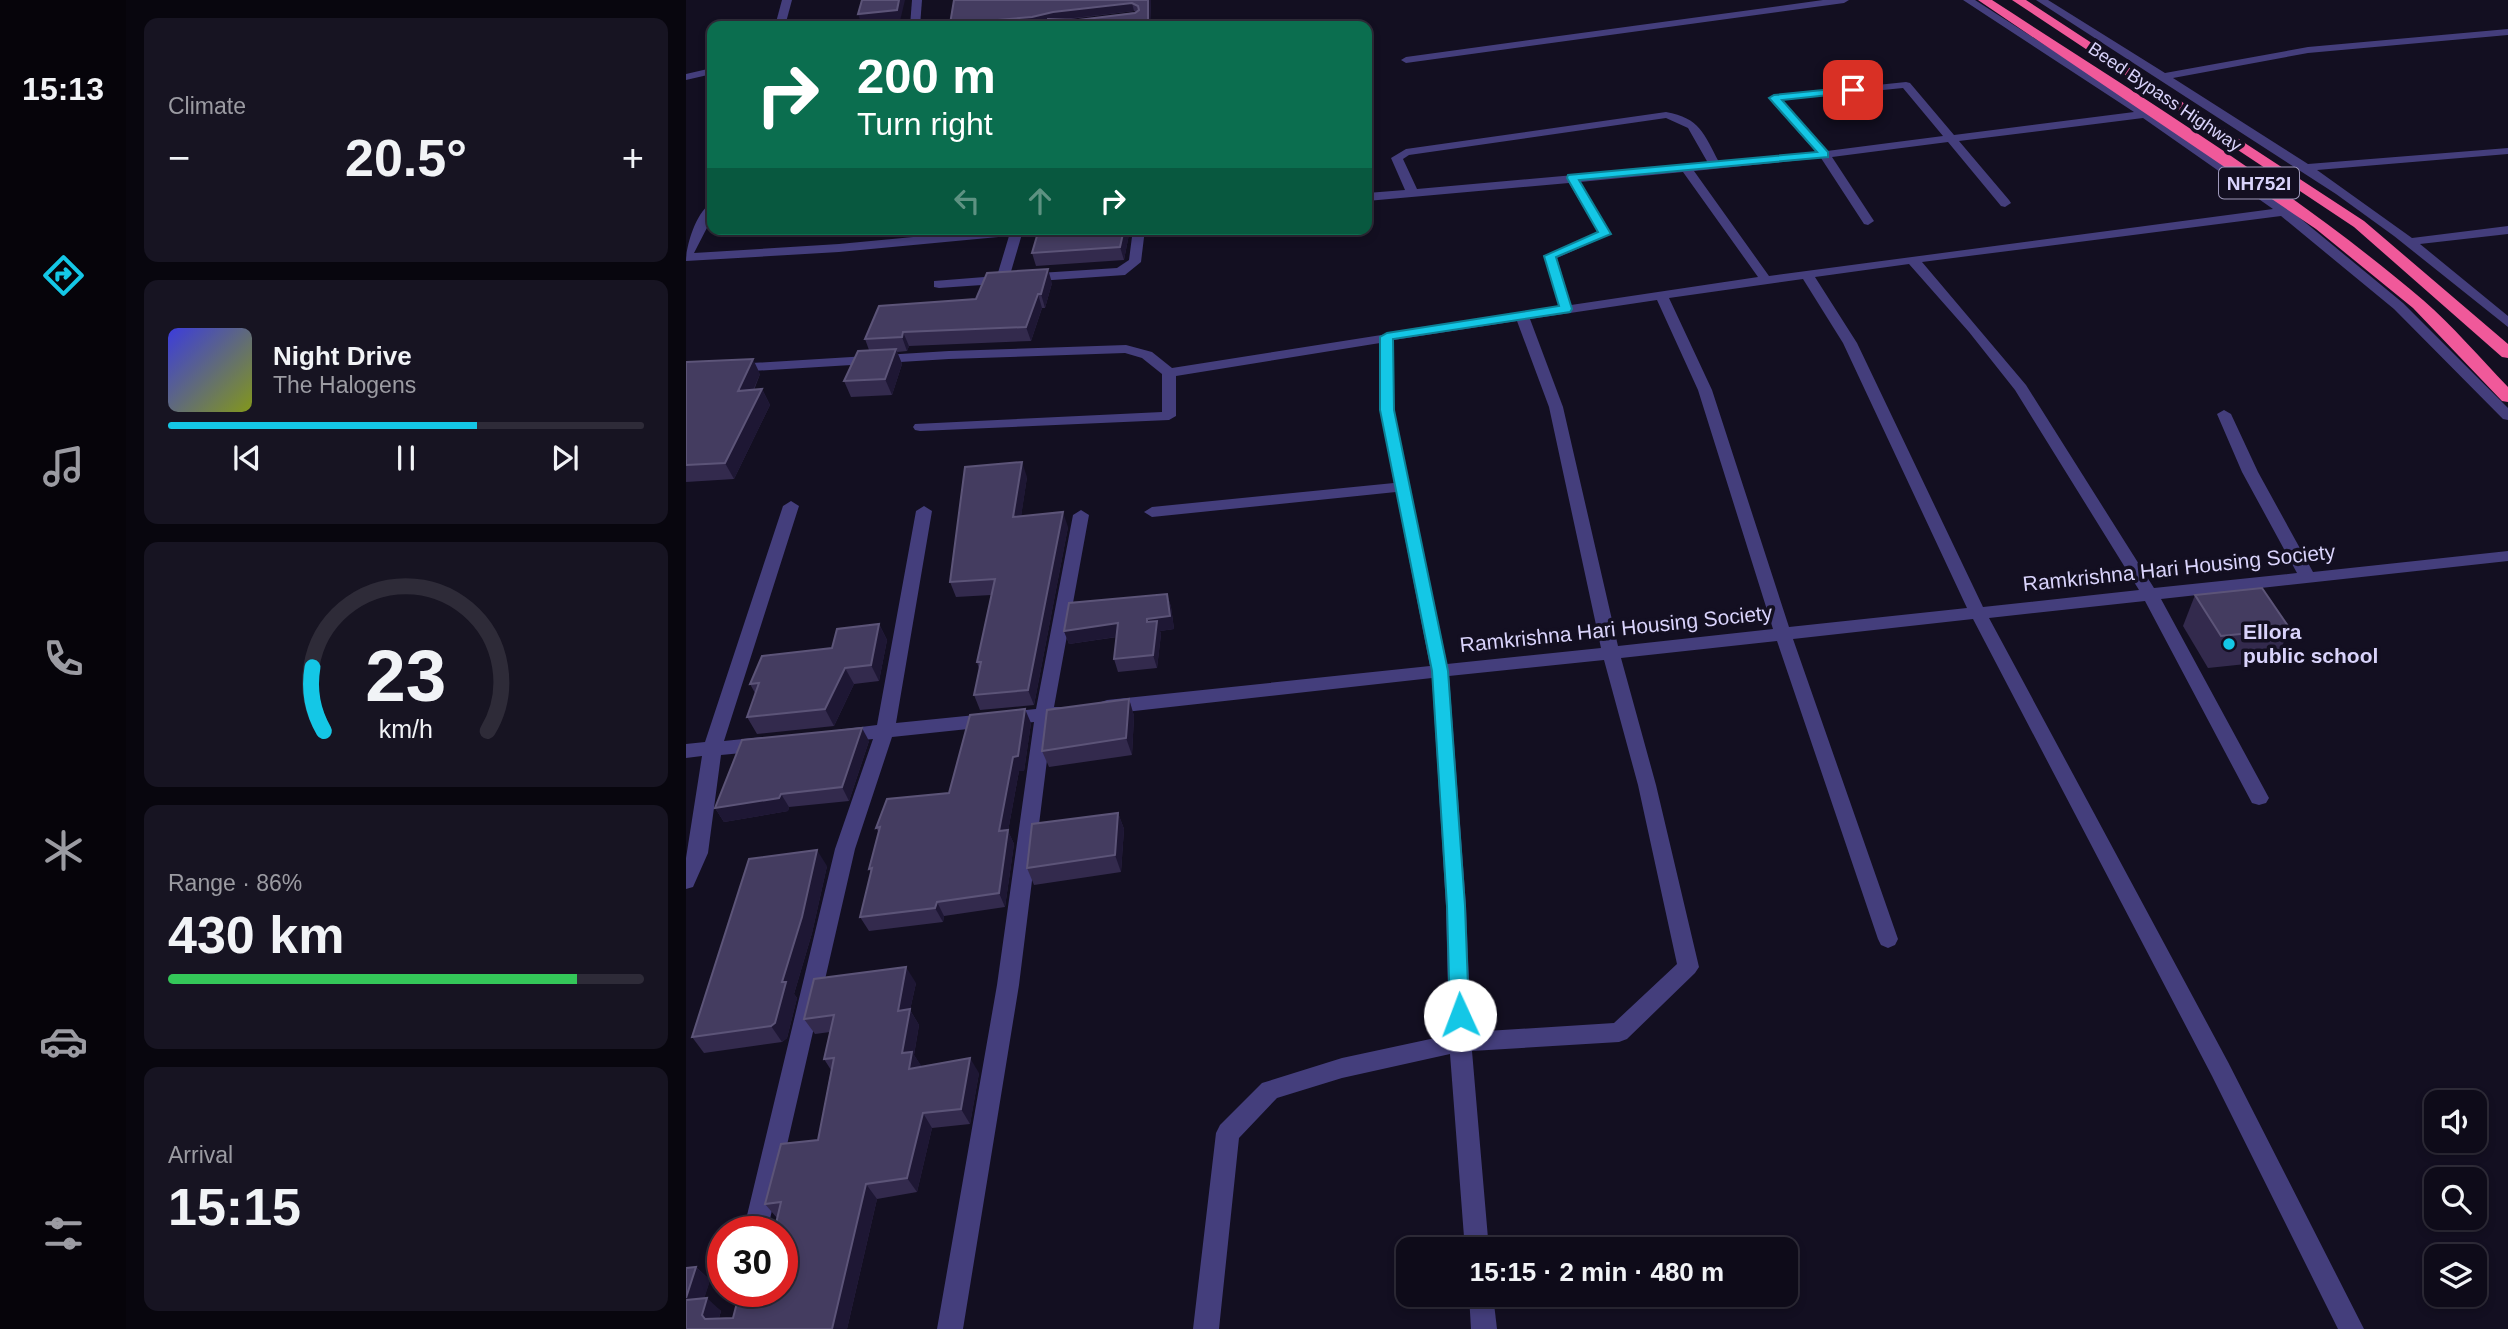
<!DOCTYPE html>
<html lang="en">
<head>
<meta charset="utf-8">
<style>
  body { margin:0; font-family:Helvetica,sans-serif; background:#171422; color:#f1f3f6; height:100vh; display:flex; flex-direction:column; font-size:26px; white-space:nowrap }
  * { box-sizing:border-box; margin:0 }
  p { font-size:23px; color:#9b9ba2 }
  .icon { flex:none; width:38px; height:38px; fill:none; stroke:currentColor; stroke-width:2; stroke-linecap:round; stroke-linejoin:round }
  .map { position:relative; flex:1; overflow:hidden }
  .details { display:flex; flex-direction:column; gap:18px; padding:18px; background:#08060e; width:560px }
  .details>* { flex:none }
  .hud { position:absolute; left:21px; top:21px; width:665px; height:214px; border-radius:14px; box-shadow:0 4px 10px #0003,0 0 0 2px #2e2b38; background:#0b6e4f; color:#fff; overflow:hidden }
  .controls { position:absolute; left:1738px; top:1090px; display:grid; gap:14px }
  .controls a { display:grid; place-items:center; width:63px; height:63px; border-radius:14px; background:#0e0b19; box-shadow:0 4px 10px #0003,0 0 0 2px #2e2b38; font-size:35px }
  .speed { position:absolute; left:21px; top:1216px; display:flex; gap:14px; font-size:35px; font-weight:700; text-align:center }
  .speed>* { display:grid; place-content:center; width:91px; height:91px; border-radius:50%; background:#0e0b19; box-shadow:0 4px 10px #0003,0 0 0 2px #2e2b38; line-height:1 }
  .speed .limit { border:10px solid #d22; background:#fff; color:#111 }
  .pin { position:absolute; display:grid; place-items:center; width:60px; height:60px; color:#fff; margin:-30px; border-radius:14px; box-shadow:0 4px 10px #0006 }
  .me { position:absolute; width:77px; margin:-38px; rotate:358deg; stroke-linejoin:round; filter:drop-shadow(0 0 5px #0008) }
  .turn { display:flex; align-items:center; gap:24px; height:147px; padding:0 35px; font-size:32px }
  .turn .icon { width:91px; height:91px; stroke-width:2.5 }
  .turn b { display:block; font-size:49px; line-height:60px }
  .lanes { display:flex; align-items:center; height:66px; padding:0 35px; background:#0003; justify-content:center; gap:35px; direction:ltr }
  .lanes .off { opacity:.35 }
  .big { font-size:52px; font-weight:700; line-height:1.1 }
  .details .tile { flex:1; display:flex; flex-direction:column; justify-content:center; gap:10px; min-width:0; padding:0 24px; border-radius:14px; background:#171422 }
  .details .dial { align-items:center; gap:0 }
  .dial svg { height:182px; overflow:visible; fill:none; stroke:#2e2b38; stroke-width:7; stroke-linecap:round; text-anchor:middle }
  .dial text { fill:#f1f3f6; stroke:none }
  .song { display:flex; align-items:center; gap:21px }
  .cover { width:84px; height:84px; border-radius:10px; background:linear-gradient(135deg,hsl(240 70% 55%),hsl(70 70% 35%)) }
  .played { height:7px; border-radius:4px; background:linear-gradient(90deg,#14c7e6 65%,#2e2b38 65%) }
  .keys { display:flex; justify-content:space-around; direction:ltr }
  .heat { display:flex; justify-content:space-between; align-items:center; font-size:38px; direction:ltr }
  .charge { height:10px; border-radius:5px; background:linear-gradient(90deg,#34c759 86%,#2e2b38 0) }
  .trip { position:absolute; left:710px; top:1237px; width:402px; height:70px; border-radius:14px; background:#0e0b19; box-shadow:0 4px 10px #0003,0 0 0 2px #2e2b38; font-weight:700; line-height:70px; text-align:center }
  main { display:flex; flex:1; min-height:0 }
  .tabs { display:flex; flex-direction:column; width:126px; justify-content:space-around; align-items:center; background:#06040a; color:#9b9ba2 }
  .tabs .icon { width:49px; height:49px }
  .tabs .current { color:#14c7e6 }
  .tabs b { font-size:32px; color:#f1f3f6 }
  .map>svg:first-child { display:block }
  .lines { fill:none; stroke-linecap:round; stroke-linejoin:round }
  .minor { fill:#443e7c; fill-rule:evenodd }
  .highway { fill:#f0599a; fill-rule:evenodd }
  .wall { fill:#332a4d; fill-rule:evenodd }
  .shaded-wall { fill:#1e1734 }
  .building { fill:#443c60; stroke:#5c5478; stroke-width:2 }
  .route { fill:#14c7e6; stroke:#0d8196; stroke-width:2 }
  .poi-dot { fill:#14c7e6; stroke:#130f21; stroke-width:2.5 }
  .labels { text-anchor:middle; stroke-width:7; stroke-linejoin:round; paint-order:stroke }
  .far-street-label { font-size:18px; fill:#d9d3fb; stroke:#130f21 }
  .shield { fill:#130f21; stroke:#9e98ba; stroke-width:2 }
  .shield-label { font-size:19px; font-weight:bold; fill:#d9d3fb }
  .street-label { font-size:21px; fill:#d9d3fb; stroke:#130f21 }
  .poi-label { font-size:21px; font-weight:bold; fill:#d9d3fb; stroke:#130f21; text-anchor:start }
</style>
</head>
<body>
<main>
<nav class="tabs">
<b>15:13</b>
<svg class="icon current" aria-label="directions" viewBox="0 0 24 24"><path d="M12 3l9 9-9 9-9-9zM9 14v-3h6M13 9l2 2-2 2"/></svg>
<svg class="icon" aria-label="music" viewBox="0 0 24 24"><path d="M9 18V5l10-2v13"/><circle cx="6" cy="18" r="3"/><circle cx="16" cy="16" r="3"/></svg>
<svg class="icon" aria-label="phone" viewBox="0 0 24 24"><path d="M5 4h4l2 5-3 2q2 4 5 5l2-3 5 2v4C11 20 4 13 5 4z"/></svg>
<svg class="icon" aria-label="climate" viewBox="0 0 24 24"><path d="M12 3v18M4 7l16 10M4 17L20 7"/></svg>
<svg class="icon" aria-label="car" viewBox="0 0 24 24"><path d="M5 17H2v-5l4-1 3-4h7l3 4 3 1v5h-3M9 17h6M6 11h13"/><circle cx="7" cy="17" r="2"/><circle cx="17" cy="17" r="2"/></svg>
<svg class="icon" aria-label="filters" viewBox="0 0 24 24"><path d="M4 7h16M4 17h16"/><circle cx="9" cy="7" r="2"/><circle cx="15" cy="17" r="2"/></svg>
</nav>
<section class="details">
<div class="tile"><p>Climate</p>
<div class="heat"><a>−</a><b class="big">20.5°</b><a>+</a></div>
</div>
<div class="tile">
<div class="song"><i class="cover"></i><div><b>Night Drive</b><p>The Halogens</p></div></div>
<div class="played"></div>
<div class="keys"><svg class="icon" aria-label="previous" viewBox="0 0 24 24"><path d="M18 5L8 12l10 7zM5 5v14"/></svg><svg class="icon" aria-label="pause" viewBox="0 0 24 24"><path d="M8 5v14M16 5v14"/></svg><svg class="icon" aria-label="next" viewBox="0 0 24 24"><path d="M6 5l10 7-10 7zM19 5v14"/></svg></div>
</div>
<div class="tile dial"><svg viewBox="0 0 100 80">
<path d="M14 69A42 42 0 1 1 86 69"/>
<path d="M14 69A42 42 0 0 1 9 41" stroke="#14c7e6"/>
<text x="50" y="56" font-size="32" font-weight="700">23</text>
<text x="50" y="72" font-size="11">km/h</text>
</svg></div>
<div class="tile"><p>Range · 86%</p><b class="big">430 km</b><div class="charge"></div></div>
<div class="tile"><p>Arrival</p><b class="big">15:15</b></div>
</section>
<div class="map">
<svg width="1822" height="1329" viewBox="0 0 1822 1329">
  <rect width="100%" height="100%" fill="#130f21"/>
  <g class="lines">
    <g class="minor">
      <path d="M96,0h10l-7,26h-10z"/>
      <path d="M226,0h10l-2,26h-10z"/>
      <path d="M1137,0h26l-5,3 -438,60 -5,-3 5,-3z"/>
      <path d="M1277,0h12l172,111h13v4l-5,1 131,92 16,-1v6l-7,1 108,89 105,105v12l-5,-1 -109,-110 -113,-93 -359,46 104,123 128,203 143,-15 -55,-101 -25,-58 7,-4 7,4 27,58 55,100 195,-21v10l-347,38 108,199 -3,5 -7,2 -7,-2 -107,-202 -156,17 239,444 136,267h-26l-126,-253 -239,-457 -180,20 105,300 -3,6 -7,3 -7,-3 -3,-6 -101,-298 -156,17 35,127 43,182 -4,6 -68,66 -8,3 -147,9 17,199h-24l-15,-196 -108,24 -65,20 -38,40 -20,191h-26l23,-196 4,-8 42,-42 80,-25 107,-23 -3,-129 -14,-228 -325,36 -6,-2 -3,-5 3,-5 6,-2 323,-34 -34,-174 -244,25 -8,-5 8,-5 242,-24 -14,-73v-67l-204,33v40l-7,4 -249,11 -5,-1 -2,-3 2,-3 247,-12v-38l-20,-16 -17,-5 -176,6 -263,16v-8l263,-16 177,-6 26,7 20,16 387,-61 -15,-51 54,-24 -29,-49 -202,18v-8l38,-3 -14,-32 15,-9 260,-37c34,6 38,22 53,50l97,-10 -46,-52v-4l136,-14 4,1 44,52 180,-23zM1217,88l40,48 -116,15 -45,-51zM980,118l22,10 20,35 -291,26 -14,-30 6,-4zM1457,118l130,91 -504,67 -75,-105 127,-13 43,66 4,1 6,-4 -42,-64 116,-15 53,64 4,1 6,-4 -2,-3 -50,-59zM997,172l75,105 -187,28 -14,-47 54,-24 -31,-52zM1223,264l60,68 46,58 124,200 -156,17 -126,-264 -42,-66zM1117,279l40,64 124,265 -178,19 -77,-237 -43,-92zM971,300l41,90 75,239 -155,17 -55,-239 -33,-88zM831,321l32,86 52,241 -154,16 -53,-254v-70zM918,660l34,125 39,179 -63,59 -143,9 -5,-126 -17,-230z"/>
      <path d="M1350,0h12l117,73 143,-26 200,-18v6l-200,18 -135,25 135,86 200,-16v6l-191,16 95,68 96,-12v8l-88,10 88,72v11l-114,-91 -58,-42z"/>
      <path d="M26,68v6l-26,6v-6z"/>
      <path d="M26,203v15l-18,35 145,-9 159,-15h48l-6,4 -18,1 -12,41 107,-7 12,-8 4,-31h12l-4,33 -16,13 -186,13 -5,-1v-6l63,-5 12,-40 -170,16 -153,9c0,-16 11,-51 26,-58z"/>
      <path d="M105,501l8,5 -75,235 39,-4 7,2 2,5 -2,5 -7,2 -42,4 -13,98 -15,34 -7,2v-31l16,-102 -16,2v-14l19,-2 78,-236z"/>
      <path d="M238,506l8,5 -36,212 140,-14 37,-194 8,-5 8,5 -35,192h21l3,5 -3,5 -23,3 -33,265 -56,344h-26l60,-344 37,-263 -142,15 -37,112 -88,383h-24l92,-383 38,-110 -30,3 -6,-2 -3,-5 3,-5 40,-5 39,-214z"/>
      <path d="M783,1295h24l4,34h-26z"/>
    </g>
    <g class="highway">
      <path d="M1292,0h14c146,95 298,187 431,300 30,26 57,58 85,87v15l-6,-1 -89,-93 -97,-79z"/>
      <path d="M1326,0h14l338,221 144,123v14l-6,-1 -148,-130z"/>
    </g>
  </g>
  <g class="wall">
    <path d="M465,0l-1,26 -102,-4 -18,4h-79l-1,-2zM448,11l2,1 -58,8h-15z"/>
    <path d="M353,229h91l-6,31 -88,6 -4,-13z"/>
    <path d="M366,283l-7,25h-3l-11,33 -122,5 -2,5 -10,1 5,12 -10,31 -41,2 -7,-16 25,-31 -4,-11 111,-40z"/>
    <path d="M0,362l74,12 -6,16 8,-1 8,16 -36,74 -48,3z"/>
    <path d="M341,477l-6,39 47,11 -34,178 -54,5 -6,-15 5,-26 -2,-7 14,-67 -35,2 -6,-15z"/>
    <path d="M481,594l4,13 3,22 -14,2 1,3 -4,34 -39,4 -4,-13 3,-22 -48,7 -5,-13z"/>
    <path d="M1509,595l95,34 -15,32 -67,7 -25,-42z"/>
    <path d="M193,624l8,16 -8,41 -25,3 -20,42 -77,8 -10,-17 8,-24 -5,-9 82,-36z"/>
    <path d="M443,699l5,17 -2,39 -83,12 -7,-16z"/>
    <path d="M345,723l-7,48h-5l-11,60 6,13 -9,63 -61,9 -1,6 -74,9 -9,-14 11,-44 -2,-4 10,-36 -3,-5 73,-35z"/>
    <path d="M183,741l-20,60 -60,6 -1,4 -64,11 -9,-14z"/>
    <path d="M432,813l6,16 -3,43 -87,13 -7,-17z"/>
    <path d="M141,866l-15,67 -18,61 3,4 -10,40 -5,4 -78,11 -12,-16z"/>
    <path d="M230,983l-6,27 9,15 -5,30 7,11 58,7 -9,51 -38,4 -15,64 -40,7 -30,130h-161l10,-62 14,13 -6,18 17,13 -2,7h14l25,-25 19,-75 -12,-14 53,-64 13,-70 -7,-11 6,-27 -15,2 -11,-15z"/>
  </g>
  <g class="shaded-wall">
    <path d="M213,0h6l-5,21 -38,5 -4,-12z"/>
    <path d="M462,0h3l-1,26h-2z"/>
    <path d="M446,3l2,8 -78,9 -22,6h-83l-1,-2z"/>
    <path d="M438,229h6l-6,31 -4,-13z"/>
    <path d="M362,269l4,14 -7,25 -4,-14z"/>
    <path d="M352,294l4,14 -11,33 -5,-14z"/>
    <path d="M217,332l6,14 -2,5 -5,-14z"/>
    <path d="M210,349l6,15 -10,31 -7,-16z"/>
    <path d="M67,359l7,15 -14,33 -8,-16z"/>
    <path d="M76,389l8,16 -36,74 -9,-16z"/>
    <path d="M336,462l5,15 -8,54 -6,-14z"/>
    <path d="M377,512l5,15 -34,178 -6,-15z"/>
    <path d="M481,594l4,13 3,22 -14,2 1,3 -4,34 -4,-13 -6,-36z"/>
    <path d="M432,623l4,13 -53,8 -5,-13z"/>
    <path d="M193,624l8,16 -8,41 -8,-16z"/>
    <path d="M159,668l9,16 -20,42 -9,-17z"/>
    <path d="M443,699l5,17 -2,39 -6,-17z"/>
    <path d="M339,709l6,14 -7,48h-5l-11,60 6,13 -9,63 -6,-14v-62l14,-74z"/>
    <path d="M176,728l7,13 -20,60 -7,-14z"/>
    <path d="M95,794l8,13 -1,4 -64,11 -9,-14z"/>
    <path d="M432,813l6,16 -3,43 -6,-17z"/>
    <path d="M131,850l10,16 -15,67 -18,61 3,4 -10,40 -5,4 -11,-16z"/>
    <path d="M251,902l7,14 -1,6 -8,-14z"/>
    <path d="M220,967l10,16 -6,27 9,15 -5,30 8,12 -13,2 -7,-16 -4,-42z"/>
    <path d="M284,1058l9,15 -9,51 -9,-15z"/>
    <path d="M237,1113l9,15 -15,64 -10,-14z"/>
    <path d="M180,1184l11,15 -30,130h-15z"/>
    <path d="M10,1267l14,13 -10,33 -14,-13z"/>
    <path d="M21,1298l14,13 -5,17 -14,-13z"/>
  </g>
  <g class="building">
    <path d="M176,0h37l-2,10 -39,4z"/>
    <path d="M268,0h194v26h-101l1,-7 30,1 57,-7 4,-3 -1,-4 -6,-3 -79,9 -21,5 -82,7z"/>
    <path d="M353,229h85l-4,18 -88,6z"/>
    <path d="M362,269l-7,25h-3l-12,33 -123,5 -1,5 -37,2 14,-33 97,-7 11,-26z"/>
    <path d="M210,349l-11,30 -41,2 14,-30z"/>
    <path d="M67,359l-15,32 24,-2 -37,74 -39,2v-103z"/>
    <path d="M336,462l-9,55 50,-5 -35,178 -54,5 7,-33h-4l18,-83 -45,3 15,-115z"/>
    <path d="M1576,588l28,41 -69,7 -26,-41z"/>
    <path d="M481,594l3,22 -23,3v3l10,-1 -4,34 -39,4 4,-36 -54,8 5,-28z"/>
    <path d="M193,624l-8,41 -26,3 -20,41 -78,8 12,-34 -9,1 12,-28 70,-8 5,-19z"/>
    <path d="M443,699l-3,39 -84,13 5,-41z"/>
    <path d="M339,709l-7,47 -5,1 -14,74 9,-1 -9,63 -62,9 -2,6 -75,9 12,-49 -3,1 11,-42 -4,1 11,-29 62,-6 21,-78z"/>
    <path d="M176,728l-20,59 -61,7 -2,4 -64,10 27,-68z"/>
    <path d="M432,813l-3,42 -88,13 5,-44z"/>
    <path d="M131,850l-15,67 -20,65h4l-11,41 -4,3 -79,11 57,-178z"/>
    <path d="M220,967l-8,44 12,-2 -8,44 10,-1 -3,17 61,-11 -9,51 -38,4 -16,65 -41,6 -34,145h-146v-29l21,-2 -5,17 3,4 28,-1 6,-23 19,-2 1,-1h23v-60h-8l7,-30 -16,2 16,-60 37,-4 16,-82 -10,1 10,-44 -30,4 10,-40z"/>
    <path d="M10,1267l-10,31v-30z"/>
  </g>
  <path class="route" d="M1167,87l5,3 -1,2 -75,8 46,52v5l-249,23 32,54 -55,23 16,52 -2,3 -177,27 1,71 54,261 17,235 4,109 -3,6 -6,2 -7,-2 -3,-6 -3,-109 -15,-235 -52,-261v-73l7,-4 172,-27 -15,-50 54,-24 -31,-54 1,-3 249,-23 -48,-54 5,-3z"/>
  <circle class="poi-dot" cx="1543" cy="644" r="7"/>
  <g class="labels">
    <g class="far-street-label">
      <text transform="translate(1479 97) rotate(34)" y="6">Beed Bypass Highway</text>
    </g>
    <rect class="shield" x="1533" y="167.5" width="80" height="31" rx="5"/>
    <g class="shield-label">
      <text x="1573" y="190">NH752I</text>
    </g>
    <g class="street-label">
      <text transform="translate(1493 568) rotate(-6)" y="7">Ramkrishna Hari Housing Society</text>
      <text transform="translate(930 629) rotate(-6)" y="7">Ramkrishna Hari Housing Society</text>
    </g>
    <g class="poi-label">
      <text x="1557" y="639">Ellora<tspan x="1557" dy="24">public school</tspan></text>
    </g>
  </g>
</svg>
<div class="controls">
<a><svg class="icon" aria-label="sound" viewBox="0 0 24 24"><path d="M4 9h4l5-4v14l-5-4H4zM17 9q2 3 0 6"/></svg></a>
<a><svg class="icon" aria-label="search" viewBox="0 0 24 24"><circle cx="10" cy="10" r="6"/><path d="M15 15l6 6"/></svg></a>
<a><svg class="icon" aria-label="layers" viewBox="0 0 24 24"><path d="M12 4l9 5-9 5-9-5zM3 14l9 5 9-5"/></svg></a>
</div>
<div class="speed"><div class="limit">30</div></div>
<div class="pin" style="left:1167px;top:90px;background:#d93025"><svg class="icon" aria-label="arrive" viewBox="0 0 24 24"><path d="M6 21V4h12l-3 4 3 4H6"/></svg></div>
<svg class="me" style="left:774px;top:1015px" viewBox="-20 -20 40 40"><circle r="19" fill="#fff"/><path d="M0-13L10 11 0 6-10 11z" fill="#14c7e6"/></svg>
<div class="trip">15:15 · 2 min · 480 m</div>
<div class="hud">
<div class="turn"><svg class="icon" aria-label="right" viewBox="0 0 24 24"><path d="M7 20v-9h11M14 6l5 5-5 5"/></svg><div><b>200 m</b>Turn right</div></div>
<div class="lanes"><svg class="icon off" aria-label="left" viewBox="0 0 24 24"><path d="M17 20v-9H6M10 6l-5 5 5 5"/></svg><svg class="icon off" aria-label="ahead" viewBox="0 0 24 24"><path d="M12 20V5M6 11l6-6 6 6"/></svg><svg class="icon" aria-label="right" viewBox="0 0 24 24"><path d="M7 20v-9h11M14 6l5 5-5 5"/></svg></div>
</div>
</div>
</main>
</body>
</html>
